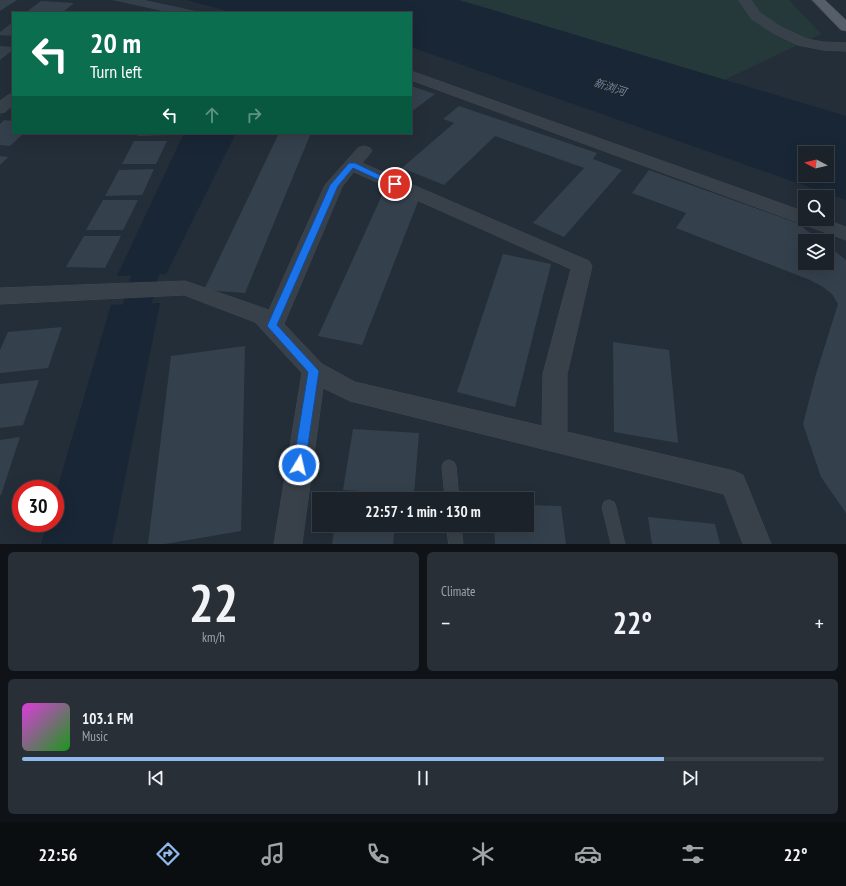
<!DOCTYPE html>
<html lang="en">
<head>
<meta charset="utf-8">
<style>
  body { margin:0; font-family:"PT Sans Narrow","Noto Sans SC",sans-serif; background:#282f36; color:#f1f3f6; height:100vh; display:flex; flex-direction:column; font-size:15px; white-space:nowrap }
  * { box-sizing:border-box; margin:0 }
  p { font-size:13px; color:#a0a4a8 }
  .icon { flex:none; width:22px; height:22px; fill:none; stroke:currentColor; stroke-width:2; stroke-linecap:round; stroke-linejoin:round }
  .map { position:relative; height:544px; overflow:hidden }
  .panel { display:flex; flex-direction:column; gap:8px; padding:8px; background:#0f1317; flex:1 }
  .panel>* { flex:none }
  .banner { position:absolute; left:12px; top:12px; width:400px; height:122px; border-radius:0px; box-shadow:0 4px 16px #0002,0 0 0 1px #393f47; background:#0b6e4f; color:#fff; overflow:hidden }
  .needle { width:26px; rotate:277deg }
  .controls { position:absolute; left:798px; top:146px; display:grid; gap:8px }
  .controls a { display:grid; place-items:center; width:36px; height:36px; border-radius:0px; background:#1b222a; box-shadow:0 4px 16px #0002,0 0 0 1px #393f47; font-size:20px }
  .speed { position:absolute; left:12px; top:480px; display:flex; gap:8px; font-size:20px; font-weight:700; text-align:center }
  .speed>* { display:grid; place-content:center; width:52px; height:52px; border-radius:50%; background:#1b222a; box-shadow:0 4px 16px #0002,0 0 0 1px #393f47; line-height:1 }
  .speed .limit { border:6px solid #d22; background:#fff; color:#111 }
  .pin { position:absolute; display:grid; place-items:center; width:34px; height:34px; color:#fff; margin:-17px; border:2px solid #fff; border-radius:50%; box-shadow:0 1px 4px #0007 }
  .me { position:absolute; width:44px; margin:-22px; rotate:9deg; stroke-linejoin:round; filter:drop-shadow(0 0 3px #0008) }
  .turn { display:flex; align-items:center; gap:14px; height:84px; padding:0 12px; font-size:18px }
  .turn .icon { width:52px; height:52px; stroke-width:2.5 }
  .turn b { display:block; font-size:28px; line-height:34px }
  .lanes { display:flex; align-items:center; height:38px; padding:0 12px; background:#0003; justify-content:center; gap:20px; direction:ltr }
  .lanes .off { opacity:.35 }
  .big { font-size:30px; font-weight:600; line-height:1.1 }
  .panel .widget { flex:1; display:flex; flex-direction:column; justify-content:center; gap:6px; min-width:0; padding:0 14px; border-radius:6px; background:#282f36 }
  .panel .dial { align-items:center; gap:0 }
  .dial b { font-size:52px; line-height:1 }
  .song { display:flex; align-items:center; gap:12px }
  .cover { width:48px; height:48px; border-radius:6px; background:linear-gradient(135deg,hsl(300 70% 55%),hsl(120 70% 35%)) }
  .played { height:4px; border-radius:2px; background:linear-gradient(90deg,#8fbaed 80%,#393f47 80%) }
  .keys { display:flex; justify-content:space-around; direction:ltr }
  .heat { display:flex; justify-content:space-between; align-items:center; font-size:22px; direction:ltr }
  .panel .tiles { flex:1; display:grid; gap:8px; grid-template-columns:1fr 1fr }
  .widget:last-child { grid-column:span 2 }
  .trip { position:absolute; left:312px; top:492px; width:222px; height:40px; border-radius:0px; background:#1b222a; box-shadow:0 4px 16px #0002,0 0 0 1px #393f47; font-weight:600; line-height:40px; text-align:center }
  .tabs { display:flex; height:64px; justify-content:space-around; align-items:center; background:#0b0e11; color:#a0a4a8 }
  .tabs .icon { width:28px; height:28px }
  .tabs .selected { color:#8fbaed }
  .tabs b { font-size:18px; color:#f1f3f6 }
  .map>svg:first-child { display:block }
  .green { fill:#26393a }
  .water { fill:#192635; fill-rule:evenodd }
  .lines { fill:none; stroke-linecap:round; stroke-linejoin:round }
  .canal { fill:#192635; fill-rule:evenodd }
  .building { fill:#34404c }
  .service-casing { stroke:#414952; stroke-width:1 }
  .minor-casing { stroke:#414952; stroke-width:1 }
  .primary-casing { stroke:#414952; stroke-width:1 }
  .service { fill:#384049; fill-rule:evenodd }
  .minor { fill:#384049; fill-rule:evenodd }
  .primary { fill:#565f69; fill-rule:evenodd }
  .route { fill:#1a73e8; stroke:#114b97 }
  .labels { text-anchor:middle; stroke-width:4; stroke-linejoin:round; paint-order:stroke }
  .far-water-label { font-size:11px; font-style:italic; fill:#6f88a1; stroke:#1d252e }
</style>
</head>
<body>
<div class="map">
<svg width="846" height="544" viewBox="0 0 846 544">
  <rect width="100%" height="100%" fill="#242e38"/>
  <path class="green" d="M460,0h329l32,34 -97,46z"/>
  <g class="water">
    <path d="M187,0h270l21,6 28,-6 -27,6 367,110v84l-435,-153v-34h-177zM805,153h22v22h-22z"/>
    <path d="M184,133h52l-70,141 -49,2z"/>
    <path d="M160,303l-48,241h-71l6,-21h8v-27l56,-191z"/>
  </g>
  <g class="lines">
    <path class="canal" d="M154,231l9,3 4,6 -24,100 -4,8 -11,4 -11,-4 -4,-8 28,-100 4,-6z"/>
  </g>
  <g class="building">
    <path d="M0,0h17l-17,11z"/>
    <path d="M112,0h33l60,13h-34z"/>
    <path d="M41,1l33,2 -12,10h-37z"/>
    <path d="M13,22v14l-13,-1v-3z"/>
    <path d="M0,46l13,1v3l-13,10z"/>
    <path d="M411,86l24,8 -24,18z"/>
    <path d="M459,106l138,47 -4,6 29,11 -58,67 -31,-14 51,-55 -89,-32 -51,49 -42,-17 52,-45 -11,-4z"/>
    <path d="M4,120l9,1v12h11l-14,13 -10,-1v-21z"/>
    <path d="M139,133h29l-1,2 -30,1z"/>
    <path d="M279,133h32l-66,160 -41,-3z"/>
    <path d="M134,141h33l-11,23h-34z"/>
    <path d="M0,156l8,1 -8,8z"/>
    <path d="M154,169l-12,26 -37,1 14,-26z"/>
    <path d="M649,170l148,53 24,18h-16v22h22v-18l19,15v253l-25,-36 -18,-53 13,-50 22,-70 -6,-10 -9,-7 -13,-7 -134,-52 10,-15 -54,-20z"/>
    <path d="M383,193l36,6 -57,146 -44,-9z"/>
    <path d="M103,200h35l-15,30h-37z"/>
    <path d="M84,236h37l-16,32 -39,-1z"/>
    <path d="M503,254l48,10 -36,143 -58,-15z"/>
    <path d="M62,327l-14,41 -48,5v-23l8,-18z"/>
    <path d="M613,342l56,8 9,93 -64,-11z"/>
    <path d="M245,346l-4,185 -76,13h-17l23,-188z"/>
    <path d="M39,380l-16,45 -23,3v-44z"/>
    <path d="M353,429l66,4 -5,61 -71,-4z"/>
    <path d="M20,437l-19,58h-1v-55z"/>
    <path d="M527,505l34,1 5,38h-71l-1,-19h33z"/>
    <path d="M648,517l67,7 5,20h-68z"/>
    <path d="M335,525h60l-2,19h-61z"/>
  </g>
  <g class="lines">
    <defs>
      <g id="service">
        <path d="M449,460l5,2 2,4 3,33h-14l-3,-33 2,-4z"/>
        <path d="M609,500l5,2 2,5 9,37h-14l-9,-37 2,-5z"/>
        <path d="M447,525h14l2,19h-14z"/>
      </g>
      <g id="minor">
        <path d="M739,0h12l9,13 21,14 26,12 16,3 23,1v8l-23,-1 -25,-5 -25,-12 -21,-14z"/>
        <path d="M411,71l394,141v7h19l22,8v13l-435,-160z"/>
        <path d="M13,94v11l-8,7 -5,1v-12l8,-6z"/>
        <path d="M364,146l6,2 2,3 -10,12 227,98 3,5 -25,108v58l167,39 9,4 28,69h-28l-19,-50 -374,-93 -27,-13 -21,156h-28l28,-171 -47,-51 -71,-27 -184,9v-16l185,-7 84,29 56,-125 33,-37zM354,172l217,97 -28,105 -1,52 -187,-44 -33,-18 -38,-40 58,-137z"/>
      </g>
      <path id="primary" d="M812,0h13l21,20v11l-5,-1z"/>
    </defs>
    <use href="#service" class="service-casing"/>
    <use href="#minor" class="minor-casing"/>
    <use href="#primary" class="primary-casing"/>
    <use href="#service" class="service"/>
    <use href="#minor" class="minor"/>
    <use href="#primary" class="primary"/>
  </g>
  <path class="route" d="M349,163h6l44,21 -1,2h-6l-39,-18 -15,18 -61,139 42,46 -14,94 -1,4 -5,2 -4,-2 -2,-4 15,-93 -41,-46 63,-141z"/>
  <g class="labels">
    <g class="far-water-label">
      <text transform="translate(610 87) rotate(18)" y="4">新浏河</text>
    </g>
  </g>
</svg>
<div class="controls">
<a><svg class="needle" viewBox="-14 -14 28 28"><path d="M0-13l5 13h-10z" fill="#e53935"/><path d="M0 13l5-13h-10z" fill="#a0a4a8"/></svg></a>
<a><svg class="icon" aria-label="search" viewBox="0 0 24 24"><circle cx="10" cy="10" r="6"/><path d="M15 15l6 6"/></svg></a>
<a><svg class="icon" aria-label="layers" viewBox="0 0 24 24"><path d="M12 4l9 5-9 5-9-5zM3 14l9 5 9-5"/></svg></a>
</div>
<div class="speed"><div class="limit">30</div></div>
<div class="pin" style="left:395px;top:184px;background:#d93025"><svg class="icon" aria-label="arrive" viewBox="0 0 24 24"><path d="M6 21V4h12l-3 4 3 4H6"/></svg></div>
<svg class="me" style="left:299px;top:465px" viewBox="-20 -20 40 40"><circle r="17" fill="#1a73e8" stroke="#fff" stroke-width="3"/><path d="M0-11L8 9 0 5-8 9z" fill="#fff"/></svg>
<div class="trip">22:57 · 1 min · 130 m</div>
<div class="banner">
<div class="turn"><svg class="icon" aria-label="left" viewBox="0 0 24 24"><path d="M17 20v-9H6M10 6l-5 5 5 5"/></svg><div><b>20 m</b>Turn left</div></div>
<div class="lanes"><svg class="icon" aria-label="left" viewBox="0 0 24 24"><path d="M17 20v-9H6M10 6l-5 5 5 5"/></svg><svg class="icon off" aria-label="ahead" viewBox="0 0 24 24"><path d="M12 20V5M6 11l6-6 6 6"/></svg><svg class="icon off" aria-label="right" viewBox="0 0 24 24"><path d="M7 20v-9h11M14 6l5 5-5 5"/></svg></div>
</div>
</div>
<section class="panel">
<div class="tiles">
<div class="widget dial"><b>22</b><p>km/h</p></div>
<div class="widget"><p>Climate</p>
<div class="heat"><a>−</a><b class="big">22°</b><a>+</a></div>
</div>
<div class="widget">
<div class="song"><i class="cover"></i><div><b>103.1 FM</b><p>Music</p></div></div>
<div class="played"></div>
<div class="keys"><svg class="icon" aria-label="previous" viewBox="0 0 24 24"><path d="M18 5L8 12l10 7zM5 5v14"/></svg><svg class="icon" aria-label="pause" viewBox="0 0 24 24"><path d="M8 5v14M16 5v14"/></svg><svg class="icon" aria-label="next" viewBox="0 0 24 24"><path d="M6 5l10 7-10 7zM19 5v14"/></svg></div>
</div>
</div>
</section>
<nav class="tabs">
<b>22:56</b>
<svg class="icon selected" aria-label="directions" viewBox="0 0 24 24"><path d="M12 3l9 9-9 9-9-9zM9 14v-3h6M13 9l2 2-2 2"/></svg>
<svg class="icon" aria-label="music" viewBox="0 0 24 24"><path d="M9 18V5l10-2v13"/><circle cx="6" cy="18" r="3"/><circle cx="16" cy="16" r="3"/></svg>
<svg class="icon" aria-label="phone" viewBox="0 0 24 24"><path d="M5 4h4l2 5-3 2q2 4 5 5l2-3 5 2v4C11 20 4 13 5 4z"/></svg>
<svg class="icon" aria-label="climate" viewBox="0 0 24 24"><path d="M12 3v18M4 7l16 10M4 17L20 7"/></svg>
<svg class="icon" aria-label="car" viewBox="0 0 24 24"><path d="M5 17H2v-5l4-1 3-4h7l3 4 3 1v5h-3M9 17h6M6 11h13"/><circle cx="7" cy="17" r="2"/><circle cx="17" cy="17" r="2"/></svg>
<svg class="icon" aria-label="filters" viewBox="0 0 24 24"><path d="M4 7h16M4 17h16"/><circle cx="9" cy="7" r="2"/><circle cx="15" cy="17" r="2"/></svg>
<b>22°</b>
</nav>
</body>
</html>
